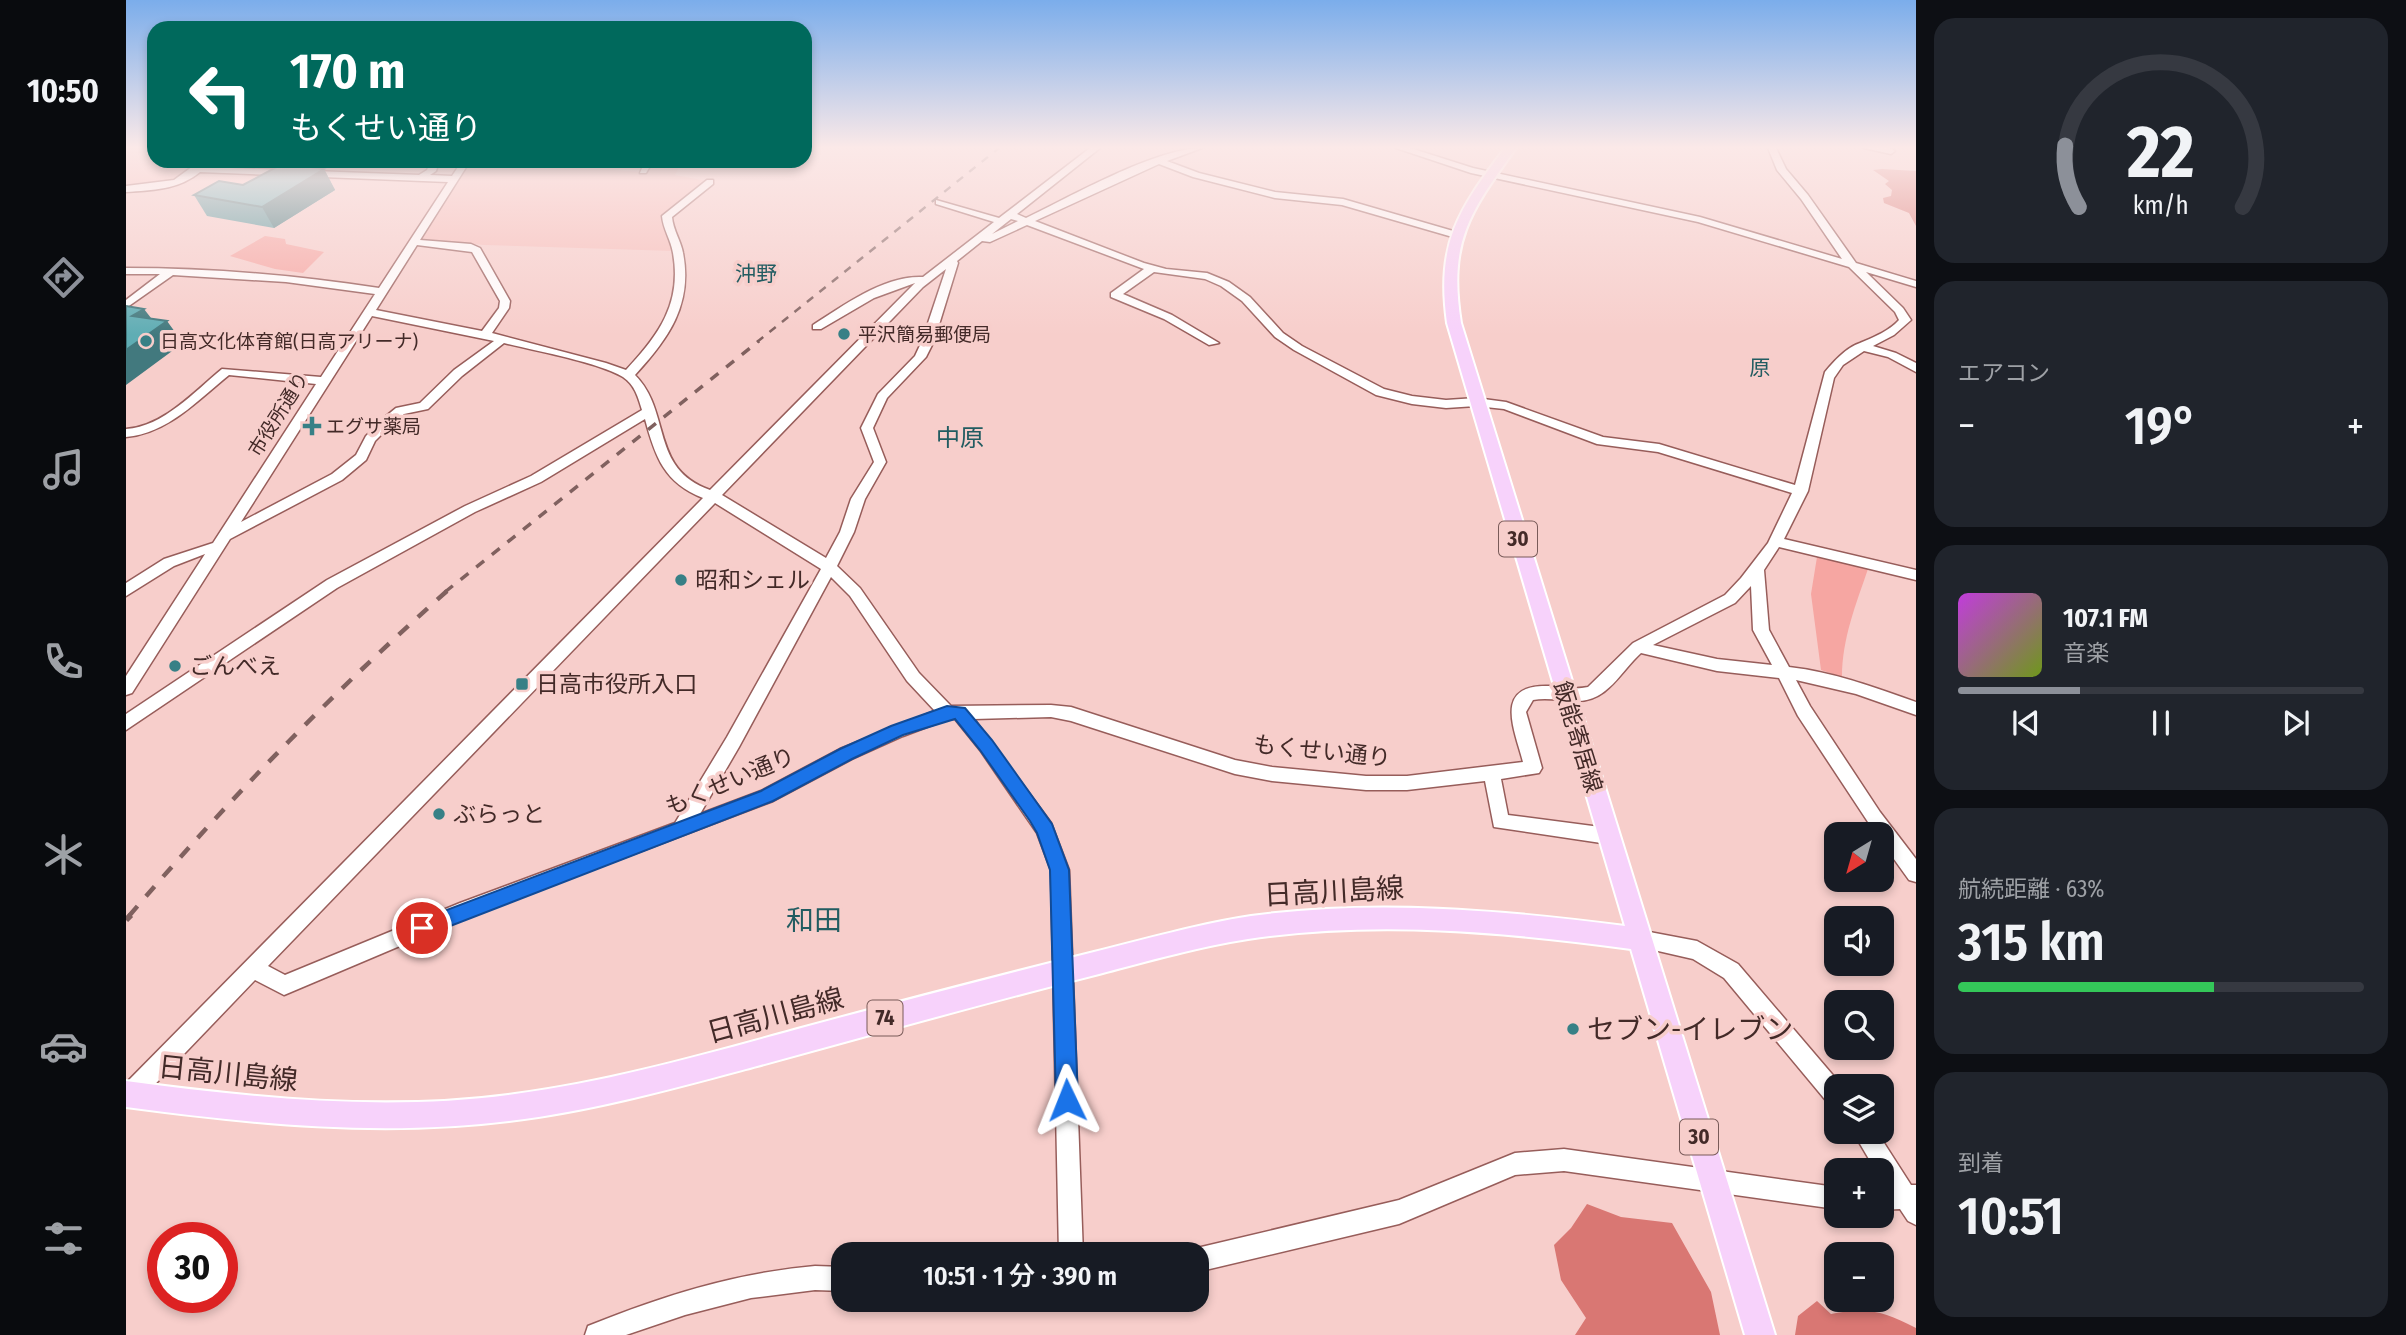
<!DOCTYPE html>
<html lang="ja">
<head>
<meta charset="utf-8">
<style>
  body { margin:0; font-family:"Fira Sans Condensed","Noto Sans JP",sans-serif; background:#20242c; color:#f1f3f6; height:100vh; display:flex; flex-direction:column; font-size:26px; white-space:nowrap }
  * { box-sizing:border-box; margin:0 }
  p { font-size:23px; color:#9ea1a6 }
  .icon { flex:none; width:38px; height:38px; fill:none; stroke:currentColor; stroke-width:2; stroke-linecap:round; stroke-linejoin:round }
  .map { position:relative; flex:1; overflow:hidden }
  .details { display:flex; flex-direction:column; gap:18px; padding:18px; background:#0d0f14; width:490px }
  .details>* { flex:none }
  .top-card { position:absolute; left:21px; top:21px; width:665px; height:147px; border-radius:21px; box-shadow:0 4px 10px #0003; background:#00695c; color:#fff; overflow:hidden }
  .needle { width:46px; rotate:217deg }
  .fabs { position:absolute; left:1698px; top:822px; display:grid; gap:14px }
  .fabs a { display:grid; place-items:center; width:70px; height:70px; border-radius:14px; background:#171b24; box-shadow:0 4px 10px #0003; font-size:35px }
  .speed { position:absolute; left:21px; top:1222px; display:flex; gap:14px; font-size:35px; font-weight:700; text-align:center }
  .speed>* { display:grid; place-content:center; width:91px; height:91px; border-radius:50%; background:#171b24; box-shadow:0 4px 10px #0003; line-height:1 }
  .speed .limit { border:10px solid #d22; background:#fff; color:#111 }
  .pin { position:absolute; display:grid; place-items:center; width:60px; height:60px; color:#fff; margin:-30px; border:4px solid #fff; border-radius:50%; box-shadow:0 2px 7px #0007 }
  .me { position:absolute; width:77px; margin:-38px; rotate:358deg; stroke-linejoin:round; filter:drop-shadow(0 0 5px #0008) }
  .turn { display:flex; align-items:center; gap:24px; height:147px; padding:0 28px; font-size:32px }
  .turn .icon { width:91px; height:91px; stroke-width:2.5 }
  .turn b { display:block; font-size:49px; line-height:60px }
  .big { font-size:52px; font-weight:600; line-height:1.1 }
  .details .widget { flex:1; display:flex; flex-direction:column; justify-content:center; gap:10px; min-width:0; padding:0 24px; border-radius:21px; background:#20242c }
  .details .dial { align-items:center; gap:0 }
  .dial svg { height:182px; overflow:visible; fill:none; stroke:#363941; stroke-width:7; stroke-linecap:round; text-anchor:middle }
  .dial text { fill:#f1f3f6; stroke:none }
  .song { display:flex; align-items:center; gap:21px }
  .cover { width:84px; height:84px; border-radius:10px; background:linear-gradient(135deg,hsl(290 70% 55%),hsl(80 70% 35%)) }
  .played { height:7px; border-radius:4px; background:linear-gradient(90deg,#8c9099 30%,#363941 30%) }
  .keys { display:flex; justify-content:space-around; direction:ltr }
  .heat { display:flex; justify-content:space-between; align-items:center; font-size:38px; direction:ltr }
  .charge { height:10px; border-radius:5px; background:linear-gradient(90deg,#34c759 63%,#363941 0) }
  .trip { position:absolute; left:705px; top:1242px; width:378px; height:70px; border-radius:21px; background:#171b24; box-shadow:0 4px 10px #0003; font-weight:600; line-height:70px; text-align:center }
  main { display:flex; flex:1; min-height:0 }
  .dock { display:flex; flex-direction:column; width:126px; justify-content:space-around; align-items:center; background:#090b0e; color:#9ea1a6 }
  .dock .icon { width:49px; height:49px }
  .dock .current { color:#8c9099 }
  .dock b { font-size:32px; color:#f1f3f6 }
  .map>svg:first-child { display:block }
  .built { fill:#f7bcb8 }
  .green { fill:#f6a6a2 }
  .forest { fill:#d97773 }
  .lines { fill:none; stroke-linecap:round; stroke-linejoin:round }
  .minor-casing { stroke:#975d5a; stroke-width:3 }
  .major-casing { stroke:#fff; stroke-width:4 }
  .minor { fill:#fff; fill-rule:evenodd }
  .major { fill:#f7d2fb; fill-rule:evenodd }
  .rail-far3 { stroke:#80615f; stroke-width:2.5; stroke-dasharray:8 8; stroke-linecap:butt }
  .rail-far2 { stroke:#80615f; stroke-width:3.5; stroke-dasharray:10 10; stroke-linecap:butt }
  .rail-far1 { stroke:#80615f; stroke-width:4.5; stroke-dasharray:13 13; stroke-linecap:butt }
  .rail { stroke:#80615f; stroke-width:6; stroke-dasharray:17 17; stroke-linecap:butt }
  .wall { fill:#52959b }
  .shaded-wall { fill:#42797e }
  .building { fill:#5fadb4; stroke:#42797e; stroke-width:2 }
  .route { fill:#1a73e8; stroke:#114b97; stroke-width:2 }
  .poi-dot { fill:#378086; stroke:#f7cecb; stroke-width:2.5 }
  .labels { text-anchor:middle; stroke-width:7; stroke-linejoin:round; paint-order:stroke }
  .far-poi-label { font-size:19px; fill:#432a28; stroke:#f7cecb; text-anchor:start }
  .far-street-label { font-size:19px; fill:#432a28; stroke:#f7cecb }
  .far-neighbourhood-label { font-size:21px; fill:#225c61; stroke:#f7cecb }
  .shield { fill:#f7cecb; stroke:#795b59; stroke-width:2 }
  .shield-label { font-size:21px; font-weight:bold; fill:#432a28 }
  .poi-label { font-size:23px; fill:#432a28; stroke:#f7cecb; text-anchor:start }
  .street-label { font-size:23px; fill:#432a28; stroke:#f7cecb }
  .neighbourhood-label { font-size:24px; fill:#225c61; stroke:#f7cecb }
  .near-street-label { font-size:28px; fill:#432a28; stroke:#f7cecb }
  .near-neighbourhood-label { font-size:28px; fill:#225c61; stroke:#f7cecb }
  .near-poi-label { font-size:28px; fill:#432a28; stroke:#f7cecb; text-anchor:start }
</style>
</head>
<body>
<main>
<nav class="dock">
<b>10:50</b>
<svg class="icon current" aria-label="directions" viewBox="0 0 24 24"><path d="M12 3l9 9-9 9-9-9zM9 14v-3h6M13 9l2 2-2 2"/></svg>
<svg class="icon" aria-label="music" viewBox="0 0 24 24"><path d="M9 18V5l10-2v13"/><circle cx="6" cy="18" r="3"/><circle cx="16" cy="16" r="3"/></svg>
<svg class="icon" aria-label="phone" viewBox="0 0 24 24"><path d="M5 4h4l2 5-3 2q2 4 5 5l2-3 5 2v4C11 20 4 13 5 4z"/></svg>
<svg class="icon" aria-label="climate" viewBox="0 0 24 24"><path d="M12 3v18M4 7l16 10M4 17L20 7"/></svg>
<svg class="icon" aria-label="car" viewBox="0 0 24 24"><path d="M5 17H2v-5l4-1 3-4h7l3 4 3 1v5h-3M9 17h6M6 11h13"/><circle cx="7" cy="17" r="2"/><circle cx="17" cy="17" r="2"/></svg>
<svg class="icon" aria-label="filters" viewBox="0 0 24 24"><path d="M4 7h16M4 17h16"/><circle cx="9" cy="7" r="2"/><circle cx="15" cy="17" r="2"/></svg>
</nav>
<div class="map">
<svg width="1790" height="1335" viewBox="0 0 1790 1335">
  <rect width="100%" height="100%" fill="#f7cecb"/>
  <g class="built">
    <path d="M0,148h28v13h47l-19,19 -56,7z"/>
    <path d="M524,161h32l-7,14 32,6 -43,34 10,36 -190,-6 -62,-6 47,-74 97,-1v3l76,5z"/>
  </g>
  <g class="green">
    <path d="M139,236l20,3 1,5 38,8 -21,21 -28,-4 -45,-13z"/>
    <path d="M1691,557l51,12c-12,35 -26,70 -26,108l-21,-7 -10,-76z"/>
  </g>
  <g class="forest">
    <path d="M1756,169l34,2v55l-7,-13 -25,-10 -1,-5 8,-2 1,-6 -7,-6 4,-3 -16,-11z"/>
    <path d="M1461,1204l34,13 51,6 39,69 9,43h-145l11,-17 -25,-38 -7,-35 17,-17z"/>
    <path d="M1691,1301l14,13c36,-7 53,-3 85,14v7h-121l3,-19z"/>
  </g>
  <g class="lines">
    <defs>
      <g id="minor">
        <path d="M964,148h10l-83,66 9,4c44,-21 130,-70 176,-70l-35,13 32,12 76,19 68,7 117,34 1,2 -5,3 -114,-33 -67,-7 -82,-21 -34,-13 -124,57 109,42 22,6 41,4 22,9 21,15 33,36 19,13 82,43 28,7 34,4 30,-2 30,4 97,35 56,7 136,41 30,-113c9,-11 22,-25 35,-29 14,-6 29,-12 39,-23l-4,-8 -46,-45 -151,-45 -227,-49 -75,-25h14l63,20 227,49 142,42 -41,-60 -24,-29 -9,-22h8l10,21 22,26 48,68 60,18v6l-50,-15 37,36 8,12 -17,15 -21,11 23,7 20,10v9l-28,-15 -24,-6 -21,14 -9,13 -26,113 -24,48 132,31v10l-137,-33 -15,23 5,60 20,37c44,5 85,20 127,35v13l-60,-21 -60,-14 14,26 70,106 36,47v23l-7,-2 -28,-39v-6h-4l-9,-13 -70,-106 -19,-38 -62,-7 -76,-18c-21,19 -33,48 -64,48 -15,0 -30,-4 -44,-1l-7,12 16,56 -3,5 -38,6 7,36 100,13 6,2 3,6 -3,6 -6,2 -114,-17 -9,-46 -78,9h-41l-94,-9 -37,-7 -164,-53 -20,-4 -77,2 77,104 18,47 14,385h-24l-8,-385 -14,-37 -57,-83 -25,-31h-7l-45,17 -51,23 -79,42 -300,114 -189,80 -29,-15 -117,122 -8,3 -4,-2v-20l577,-585c-39,-15 -48,-42 -58,-79l-104,63 -66,30 -138,76 -211,142v-16l201,-134 138,-74 66,-30 111,-66c-4,-13 -7,-25 -19,-33 -25,-15 -88,-26 -119,-34l-42,33 -34,33 -24,5 -11,9 -18,18 -9,19 -24,20 -112,59 -98,154 -6,2v-19l79,-122 -31,12 -48,30v-13l38,-24 49,-16 103,-159 -87,-9c-31,25 -62,59 -103,62v-8c37,-2 69,-38 96,-60l99,8 54,-83 -89,-12 -113,-7 -47,33v-8l34,-26h-34v-6c84,0 168,7 253,20l69,-106 -248,-10c-22,18 -47,18 -74,20v-6l48,-6 26,-19h6l-1,6 214,8 8,-5 4,-9h8l-3,10 -6,4 22,1 10,-15h8l-50,79 51,4 9,4 30,53 -1,7 -17,25 114,30 20,7c33,-35 56,-67 47,-117 -2,-13 -10,-24 -11,-37l45,-36h6v4l-41,33c1,13 9,24 11,36 10,52 -15,86 -48,122 37,37 14,93 75,115l205,-207 -41,15 -53,31h-8v-4c31,-20 72,-50 110,-48l71,-55 -58,-18v-4l63,18zM885,219l7,2 -26,13zM901,225l117,44 -33,24v4l53,22 45,26 10,-2 -47,-28 -49,-21 31,-22 51,7 16,7 21,15 33,36 19,13 82,45 36,9 34,4 30,-2 28,3 93,35 61,8 134,41 -24,50 -27,35 -16,17 -92,48 -45,44c-13,3 -26,0 -39,-1 -56,-2 -35,42 -26,76l-116,14h-41l-94,-9 -37,-7 -164,-53 -20,-2 -100,1 -32,-33 -59,-85 -23,-22 17,-34 11,-33 21,-37 -13,-34 14,-30 39,-41 8,-16 24,-78 -1,-2 25,-20 8,1zM291,245l55,7 28,49 -1,7 -17,23 -106,-21zM820,269l-24,72 -7,15 -37,38 -17,34 13,34 -23,37 -11,33 -14,26 -104,-63 201,-208zM246,316l122,25 -40,29 -34,33 -24,5 -11,9 -19,19 -10,19 -24,19 -91,48zM589,503l106,66 -94,168 -52,86 -215,80 -175,72 -17,-9zM705,577l19,19 57,85 28,30 -95,38 -79,42 -61,23 39,-67zM1625,586l2,44 19,35 -55,-6 -64,-14 82,-42z"/>
        <path d="M1738,148h26l5,3 -4,3z"/>
        <path d="M519,161h8l-7,12h-6z"/>
        <path d="M1513,930l58,11 41,23 105,123h-7v19l-8,-3 -104,-125 -31,-19 -61,-14 -3,-6 3,-6z"/>
        <path d="M1727,1132h24l34,53h5v40l-8,-4 -8,-12 -19,1v-22l5,-1 -5,-8v-8h-5z"/>
        <path d="M1438,1149l272,38v22l-272,-38 -49,4 -116,49 -202,48v-17h-10l10,-7 202,-48 116,-47z"/>
        <path d="M689,1266l29,1v24l-29,-1 -64,8 -66,17 -59,20h-41l3,-9c74,-30 147,-53 227,-60z"/>
      </g>
      <path id="major" d="M1379,148h11c-46,64 -68,93 -55,175l314,1012h-30l-114,-386c-126,-17 -255,-29 -383,-10 -51,8 -100,22 -149,35 -115,29 -228,61 -342,92 -82,22 -164,45 -248,55 -128,16 -256,3 -383,-14v-26c128,17 260,31 389,13 98,-13 195,-41 290,-67 96,-26 193,-51 289,-75 52,-13 104,-28 157,-36 124,-17 250,-6 374,10l-178,-603c-11,-80 11,-113 58,-175z"/>
    </defs>
    <use href="#minor" class="minor-casing"/>
    <use href="#major" class="major-casing"/>
    <use href="#minor" class="minor"/>
    <use href="#major" class="major"/>
    <path class="rail-far3" d="M631,342l242,-194"/>
    <path class="rail-far2" d="M319,592l314,-251"/>
    <path class="rail-far1" d="M3,916c99,-116 204,-224 318,-325"/>
    <path class="rail" d="M0,920l5,-5"/>
  </g>
  <path class="wall" d="M198,169l11,21 -61,38 -67,-12 -13,-21z"/>
  <g class="shaded-wall">
    <path d="M198,169l11,21 -61,38 -12,-21z"/>
    <path d="M18,309l14,18 9,-6 16,22 -57,42v-35l6,-34z"/>
  </g>
  <g class="building">
    <path d="M158,163l40,6 -62,38 -68,-12 25,-14 24,4z"/>
    <path d="M0,306l18,3 -12,7 35,5 -41,29z"/>
  </g>
  <linearGradient id="sky" x2="0" y2="1"><stop stop-color="#7badeb"/><stop offset="0.44" stop-color="#fbe9e8"/><stop offset="1" stop-color="#fbe9e8" stop-opacity="0"/></linearGradient>
  <rect width="1790" height="335" fill="url(#sky)"/>
  <path class="route" d="M821,706l18,2 27,32 60,84 17,46 9,230 -3,7 -8,4 -8,-4 -3,-7 -6,-230 -13,-37 -7,-12 -50,-71 -25,-31 -52,16 -51,24 -79,42 -351,136 -7,-2 -3,-7 3,-6 346,-131 79,-42 51,-23z"/>
  <g class="poi-dot">
    <circle cx="718" cy="334" r="7"/>
    <circle cx="20" cy="341" r="7"/>
    <path d="M182.5 415.5h7v7h7v7h-7v7h-7v-7h-7v-7h7z"/>
    <circle cx="555" cy="580" r="7"/>
    <circle cx="49" cy="666" r="7"/>
    <rect x="389" y="677" width="14" height="14" rx="3.5"/>
    <circle cx="313" cy="814" r="7"/>
    <circle cx="1447" cy="1029" r="7"/>
  </g>
  <g class="labels">
    <g class="far-poi-label">
      <text x="732" y="341">平沢簡易郵便局</text>
      <text x="34" y="348">日高文化体育館(日高アリーナ)</text>
      <text x="200" y="433">エグサ薬局</text>
    </g>
    <g class="far-street-label">
      <text transform="translate(152 414) rotate(-58)" y="7">市役所通り</text>
    </g>
    <g class="far-neighbourhood-label">
      <text x="630" y="281">沖野</text>
      <text x="1634" y="375">原</text>
    </g>
    <g class="shield">
      <rect x="1373" y="521.5" width="38" height="35" rx="5"/>
      <rect x="741.5" y="1000.5" width="35" height="35" rx="5"/>
      <rect x="1554" y="1119.5" width="38" height="35" rx="5"/>
    </g>
    <g class="shield-label">
      <text x="1392" y="546">30</text>
      <text x="759" y="1025">74</text>
      <text x="1573" y="1144">30</text>
    </g>
    <g class="poi-label">
      <text x="569" y="588">昭和シェル</text>
      <text x="63" y="674">ごんべえ</text>
      <text x="410" y="692">日高市役所入口</text>
      <text x="327" y="822">ぶらっと</text>
    </g>
    <g class="street-label">
      <text transform="translate(1452 737) rotate(73)" y="8">飯能寄居線</text>
      <text transform="translate(1196 751) rotate(6)" y="8">もくせい通り</text>
      <text transform="translate(604 781) rotate(-23)" y="8">もくせい通り</text>
    </g>
    <g class="neighbourhood-label">
      <text x="834" y="446">中原</text>
    </g>
    <g class="near-street-label">
      <text transform="translate(1208 891) rotate(-3)" y="10">日高川島線</text>
      <text transform="translate(649 1015) rotate(-15)" y="10">日高川島線</text>
      <text transform="translate(102 1073) rotate(6)" y="10">日高川島線</text>
    </g>
    <g class="near-neighbourhood-label">
      <text x="688" y="930">和田</text>
    </g>
    <g class="near-poi-label">
      <text x="1461" y="1039">セブン-イレブン</text>
    </g>
  </g>
</svg>
<div class="fabs">
<a><svg class="needle" viewBox="-14 -14 28 28"><path d="M0-13l5 13h-10z" fill="#e53935"/><path d="M0 13l5-13h-10z" fill="#9ea1a6"/></svg></a>
<a><svg class="icon" aria-label="sound" viewBox="0 0 24 24"><path d="M4 9h4l5-4v14l-5-4H4zM17 9q2 3 0 6"/></svg></a>
<a><svg class="icon" aria-label="search" viewBox="0 0 24 24"><circle cx="10" cy="10" r="6"/><path d="M15 15l6 6"/></svg></a>
<a><svg class="icon" aria-label="layers" viewBox="0 0 24 24"><path d="M12 4l9 5-9 5-9-5zM3 14l9 5 9-5"/></svg></a>
<a>+</a>
<a>−</a>
</div>
<div class="speed"><div class="limit">30</div></div>
<div class="pin" style="left:296px;top:928px;background:#d93025"><svg class="icon" aria-label="arrive" viewBox="0 0 24 24"><path d="M6 21V4h12l-3 4 3 4H6"/></svg></div>
<svg class="me" style="left:941px;top:1100px" viewBox="-20 -20 40 40"><path d="M0-17L14 15 0 8-14 15z" fill="#1a73e8" stroke="#fff" stroke-width="4"/></svg>
<div class="trip">10:51 · 1 分 · 390 m</div>
<div class="top-card">
<div class="turn"><svg class="icon" aria-label="left" viewBox="0 0 24 24"><path d="M17 20v-9H6M10 6l-5 5 5 5"/></svg><div><b>170 m</b>もくせい通り</div></div>
</div>
</div>
<section class="details">
<div class="widget dial"><svg viewBox="0 0 100 80">
<path d="M14 69A42 42 0 1 1 86 69"/>
<path d="M14 69A42 42 0 0 1 8 42" stroke="#8c9099"/>
<text x="50" y="56" font-size="32" font-weight="700">22</text>
<text x="50" y="72" font-size="11">km/h</text>
</svg></div>
<div class="widget"><p>エアコン</p>
<div class="heat"><a>−</a><b class="big">19°</b><a>+</a></div>
</div>
<div class="widget">
<div class="song"><i class="cover"></i><div><b>107.1 FM</b><p>音楽</p></div></div>
<div class="played"></div>
<div class="keys"><svg class="icon" aria-label="previous" viewBox="0 0 24 24"><path d="M18 5L8 12l10 7zM5 5v14"/></svg><svg class="icon" aria-label="pause" viewBox="0 0 24 24"><path d="M8 5v14M16 5v14"/></svg><svg class="icon" aria-label="next" viewBox="0 0 24 24"><path d="M6 5l10 7-10 7zM19 5v14"/></svg></div>
</div>
<div class="widget"><p>航続距離 · 63%</p><b class="big">315 km</b><div class="charge"></div></div>
<div class="widget"><p>到着</p><b class="big">10:51</b></div>
</section>
</main>
</body>
</html>
